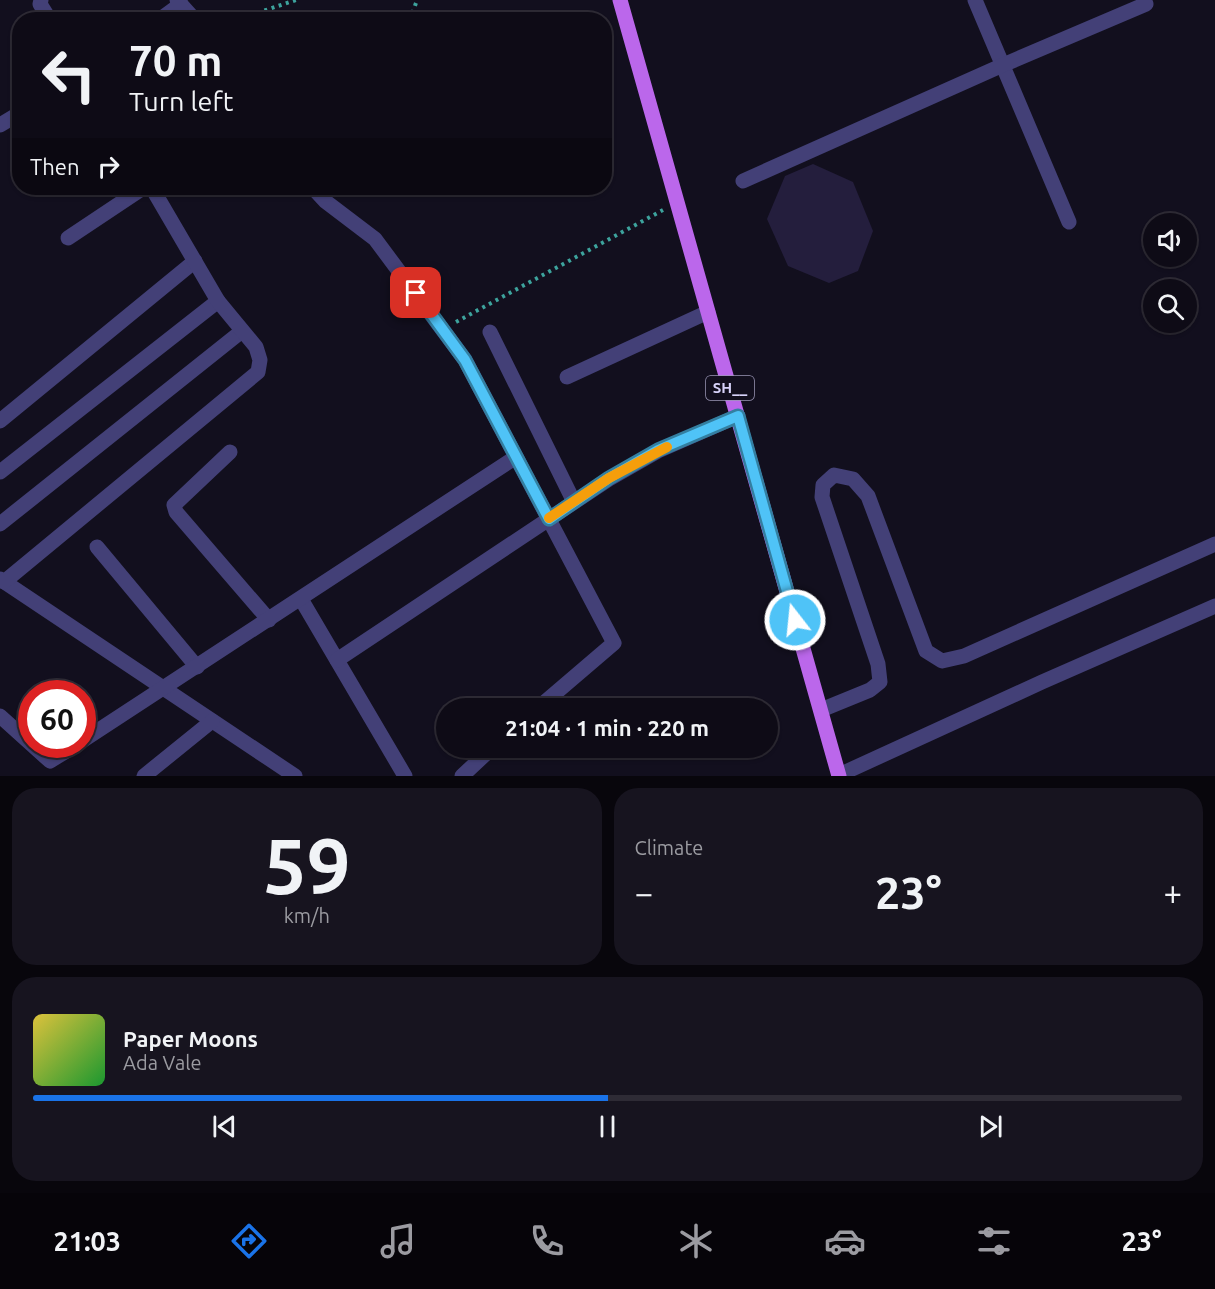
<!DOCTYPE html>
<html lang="en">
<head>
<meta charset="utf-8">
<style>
  body { margin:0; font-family:Ubuntu,sans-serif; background:#17141f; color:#f1f3f6; height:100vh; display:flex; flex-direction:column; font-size:22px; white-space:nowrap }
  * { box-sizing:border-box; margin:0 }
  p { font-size:20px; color:#9b9ba1 }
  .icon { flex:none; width:33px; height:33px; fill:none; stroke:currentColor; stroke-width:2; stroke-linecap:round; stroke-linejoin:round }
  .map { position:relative; height:776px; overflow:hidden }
  .sheet { display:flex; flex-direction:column; gap:12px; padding:12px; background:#08060c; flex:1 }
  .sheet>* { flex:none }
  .top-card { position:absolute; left:12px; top:12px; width:600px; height:183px; border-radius:24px; box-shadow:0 2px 4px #0004,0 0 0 2px #2e2b35; background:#0e0b16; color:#f1f3f6; overflow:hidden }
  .tools { position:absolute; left:1143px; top:213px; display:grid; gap:12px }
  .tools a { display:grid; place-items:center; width:54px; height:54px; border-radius:50%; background:#0e0b16; box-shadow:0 2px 4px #0004,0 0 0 2px #2e2b35; font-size:30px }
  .speed { position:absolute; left:18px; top:680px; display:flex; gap:12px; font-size:30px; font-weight:700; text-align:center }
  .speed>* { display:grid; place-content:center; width:78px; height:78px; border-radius:50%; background:#0e0b16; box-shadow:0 2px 4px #0004,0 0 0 2px #2e2b35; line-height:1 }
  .speed .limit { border:9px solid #d22; background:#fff; color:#111 }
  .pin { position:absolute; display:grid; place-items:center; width:51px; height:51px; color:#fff; margin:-26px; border-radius:12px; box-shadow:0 3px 9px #0006 }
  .me { position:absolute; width:66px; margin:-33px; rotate:344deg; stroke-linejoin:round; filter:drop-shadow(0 0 4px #0008) }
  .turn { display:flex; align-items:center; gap:21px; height:126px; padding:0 18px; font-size:27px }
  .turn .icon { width:78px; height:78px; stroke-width:2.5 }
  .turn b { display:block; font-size:42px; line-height:51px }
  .then { display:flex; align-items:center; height:57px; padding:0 18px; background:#0003; gap:12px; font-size:22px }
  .big { font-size:45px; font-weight:700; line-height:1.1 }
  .sheet .tile { flex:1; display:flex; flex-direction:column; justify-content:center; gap:9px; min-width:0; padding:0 21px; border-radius:24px; background:#17141f }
  .sheet .dial { align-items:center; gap:0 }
  .dial b { font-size:78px; line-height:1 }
  .song { display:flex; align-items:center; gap:18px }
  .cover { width:72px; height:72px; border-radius:9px; background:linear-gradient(135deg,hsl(50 70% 55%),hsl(130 70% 35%)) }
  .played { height:6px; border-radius:3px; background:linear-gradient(90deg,#1a73e8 50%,#2e2b35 50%) }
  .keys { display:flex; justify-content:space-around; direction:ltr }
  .heat { display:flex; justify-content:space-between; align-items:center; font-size:33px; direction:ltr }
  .sheet .tiles { flex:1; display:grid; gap:12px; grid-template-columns:1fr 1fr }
  .tile:last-child { grid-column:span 2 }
  .trip { position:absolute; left:436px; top:698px; width:342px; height:60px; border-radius:30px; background:#0e0b16; box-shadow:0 2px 4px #0004,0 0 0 2px #2e2b35; font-weight:700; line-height:60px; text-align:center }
  .tabs { display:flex; height:96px; justify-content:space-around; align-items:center; background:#060409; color:#9b9ba1 }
  .tabs .icon { width:42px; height:42px }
  .tabs .current { color:#1a73e8 }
  .tabs b { font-size:27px; color:#f1f3f6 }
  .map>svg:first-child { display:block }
  .building { fill:#241e3d }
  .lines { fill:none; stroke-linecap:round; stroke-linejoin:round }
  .path { stroke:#3da39d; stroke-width:4; stroke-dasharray:3 4.5; stroke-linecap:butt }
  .minor { stroke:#434077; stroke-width:15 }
  .major { stroke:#bb67eb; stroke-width:15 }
  .route-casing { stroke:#337fa1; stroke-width:15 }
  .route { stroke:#4fc3f7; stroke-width:10 }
  .slow { stroke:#f59e0b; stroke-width:10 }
  .labels { text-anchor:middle; stroke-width:6; stroke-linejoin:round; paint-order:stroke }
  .shield { fill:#120f1e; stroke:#9c98b7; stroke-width:1.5 }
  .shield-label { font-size:15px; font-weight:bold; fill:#d7d2f9 }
</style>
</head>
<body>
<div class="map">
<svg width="1215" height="776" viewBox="0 0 1215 776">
  <rect width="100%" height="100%" fill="#120f1e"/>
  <path class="building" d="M813,164l40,18 20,49 -15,40 -29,12 -41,-17 -21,-47 18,-43z"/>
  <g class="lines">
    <g class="path">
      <path d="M236,20l60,-20"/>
      <path d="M410,20l7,-20"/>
      <path d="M456,322l207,-112"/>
    </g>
    <g class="minor">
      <path d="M41,0l-1,4 10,16"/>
      <path d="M177,0l18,20"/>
      <path d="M975,0l94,222"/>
      <path d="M159,20l22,-16"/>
      <path d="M0,125l20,-12"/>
      <path d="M743,181l260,-116 143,-61"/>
      <path d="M313,188l12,13 50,38 90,121 149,283 -76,65"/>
      <path d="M68,238l75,-50"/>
      <path d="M490,332l84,170"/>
      <path d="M567,377l141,-65"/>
      <path d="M0,421l195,-160"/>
      <path d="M230,452l-56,53 2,7 93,108"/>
      <path d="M0,472l218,-171"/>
      <path d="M0,524l242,-193"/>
      <path d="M97,547l100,120"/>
      <path d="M0,579l295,197"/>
      <path d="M4,582l254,-210 2,-12 -4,-13 -38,-46 -66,-113"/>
      <path d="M301,599l104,177"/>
      <path d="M337,660l272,-181 49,-28 80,-35"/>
      <path d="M821,710l49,-20 10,-8 -2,-18 -56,-167 1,-12 11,-10 19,4 15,17 58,155 16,10 22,-5 251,-112"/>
      <path d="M0,716l50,45 28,-17"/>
      <path d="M82,741l434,-284"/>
      <path d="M839,775l203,-93 173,-76"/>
      <path d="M144,776l68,-55"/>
      <path d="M462,776l31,-29"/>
    </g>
    <path class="major" d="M620,0l219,776"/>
  </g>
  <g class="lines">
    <defs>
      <path id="route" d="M416,293l49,67 84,159 60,-41 49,-28 80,-34 57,204"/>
    </defs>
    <use href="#route" class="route-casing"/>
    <use href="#route" class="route"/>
    <path class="slow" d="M549,518l60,-40 58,-31"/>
  </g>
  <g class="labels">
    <rect class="shield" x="706" y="376" width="48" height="24" rx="4.5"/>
    <g class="shield-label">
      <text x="730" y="393">SH__</text>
    </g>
  </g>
</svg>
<div class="tools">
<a><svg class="icon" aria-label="sound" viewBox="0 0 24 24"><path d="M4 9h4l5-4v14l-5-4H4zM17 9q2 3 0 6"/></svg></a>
<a><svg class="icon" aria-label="search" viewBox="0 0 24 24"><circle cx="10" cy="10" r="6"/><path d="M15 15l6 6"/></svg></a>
</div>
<div class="speed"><div class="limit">60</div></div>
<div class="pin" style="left:416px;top:293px;background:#d93025"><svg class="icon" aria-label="arrive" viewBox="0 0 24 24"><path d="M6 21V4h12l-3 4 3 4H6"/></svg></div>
<svg class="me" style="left:795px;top:620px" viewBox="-20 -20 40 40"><circle r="17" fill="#4fc3f7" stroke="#fff" stroke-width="3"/><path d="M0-11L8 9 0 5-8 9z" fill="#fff"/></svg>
<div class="trip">21:04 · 1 min · 220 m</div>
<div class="top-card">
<div class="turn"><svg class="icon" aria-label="left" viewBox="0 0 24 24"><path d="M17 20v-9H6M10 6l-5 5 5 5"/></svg><div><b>70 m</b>Turn left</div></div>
<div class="then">Then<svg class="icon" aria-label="right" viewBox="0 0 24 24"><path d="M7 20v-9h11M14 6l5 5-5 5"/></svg></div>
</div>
</div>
<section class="sheet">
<div class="tiles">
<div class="tile dial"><b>59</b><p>km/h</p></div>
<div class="tile"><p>Climate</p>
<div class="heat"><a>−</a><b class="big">23°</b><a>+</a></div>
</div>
<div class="tile">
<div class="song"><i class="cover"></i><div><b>Paper Moons</b><p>Ada Vale</p></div></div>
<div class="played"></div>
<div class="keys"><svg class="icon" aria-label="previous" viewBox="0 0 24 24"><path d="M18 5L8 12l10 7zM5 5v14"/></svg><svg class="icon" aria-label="pause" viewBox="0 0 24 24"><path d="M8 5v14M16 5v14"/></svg><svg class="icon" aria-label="next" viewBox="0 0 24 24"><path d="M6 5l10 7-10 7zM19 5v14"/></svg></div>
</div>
</div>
</section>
<nav class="tabs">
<b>21:03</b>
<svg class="icon current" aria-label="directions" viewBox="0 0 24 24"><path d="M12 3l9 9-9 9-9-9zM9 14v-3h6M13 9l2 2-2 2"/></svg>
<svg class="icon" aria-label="music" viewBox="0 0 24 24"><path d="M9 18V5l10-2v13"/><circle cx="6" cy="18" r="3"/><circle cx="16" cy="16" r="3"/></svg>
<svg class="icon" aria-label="phone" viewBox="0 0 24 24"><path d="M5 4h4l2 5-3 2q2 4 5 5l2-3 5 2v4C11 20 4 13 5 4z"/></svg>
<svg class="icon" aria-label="climate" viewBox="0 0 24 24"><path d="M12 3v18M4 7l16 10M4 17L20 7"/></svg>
<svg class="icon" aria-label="car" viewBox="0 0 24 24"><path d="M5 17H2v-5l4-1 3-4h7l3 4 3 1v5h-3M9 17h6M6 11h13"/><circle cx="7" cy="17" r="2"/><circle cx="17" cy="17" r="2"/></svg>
<svg class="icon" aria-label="filters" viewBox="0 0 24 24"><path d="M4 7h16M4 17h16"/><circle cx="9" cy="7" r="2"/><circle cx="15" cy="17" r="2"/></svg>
<b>23°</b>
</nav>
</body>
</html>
